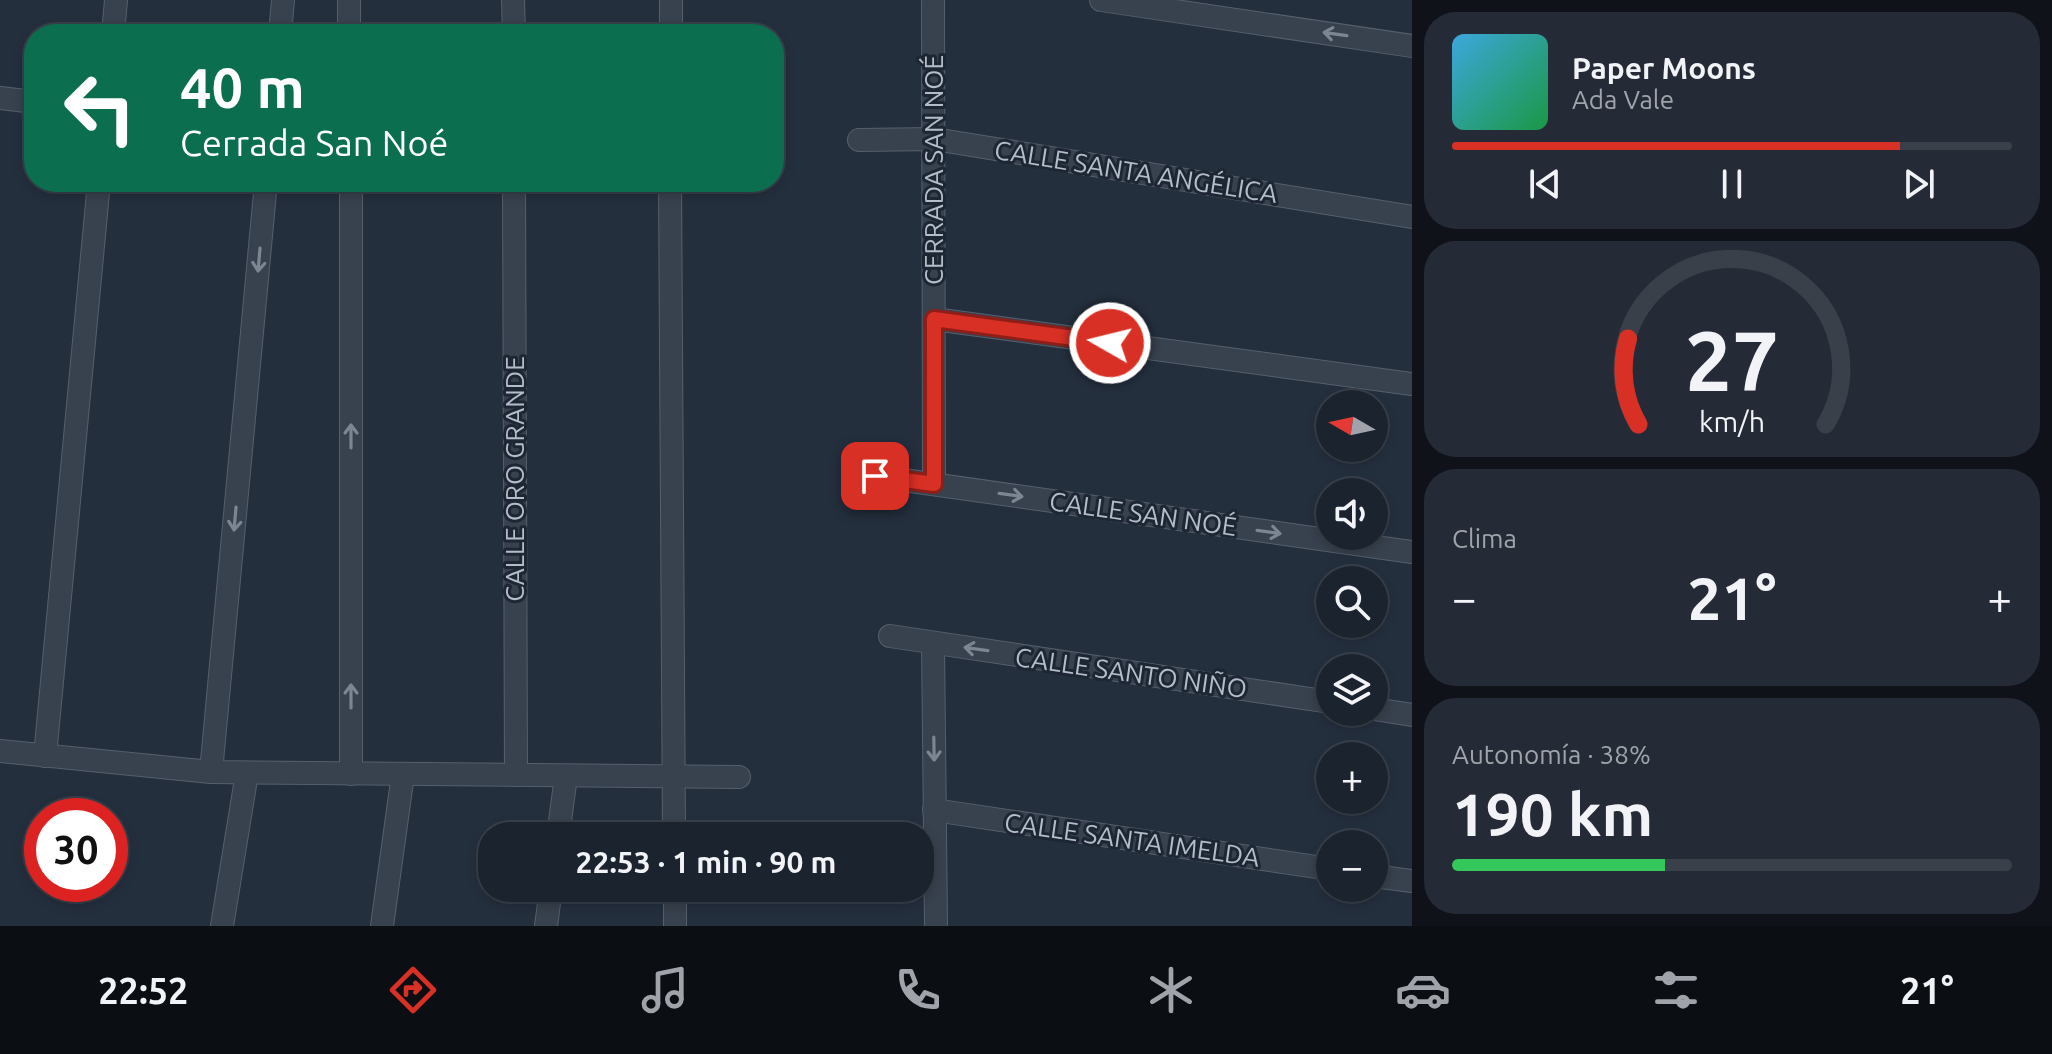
<!DOCTYPE html>
<html lang="es">
<head>
<meta charset="utf-8">
<style>
  body { margin:0; font-family:Ubuntu,sans-serif; background:#242b36; color:#f1f3f6; height:100vh; display:flex; flex-direction:column; font-size:30px; white-space:nowrap }
  * { box-sizing:border-box; margin:0 }
  p { font-size:26px; color:#a0a4aa }
  .icon { flex:none; width:44px; height:44px; fill:none; stroke:currentColor; stroke-width:2; stroke-linecap:round; stroke-linejoin:round }
  .map { position:relative; flex:1; overflow:hidden }
  .details { display:flex; flex-direction:column; gap:12px; padding:12px; background:#0f1319; width:640px }
  .details>* { flex:none }
  .hud { position:absolute; left:24px; top:24px; width:760px; height:168px; border-radius:32px; box-shadow:0 4px 12px #0003,0 0 0 2px #39404a; background:#0b6e4f; color:#fff; overflow:hidden }
  .needle { width:52px; rotate:279deg }
  .buttons { position:absolute; left:1316px; top:390px; display:grid; gap:16px }
  .buttons a { display:grid; place-items:center; width:72px; height:72px; border-radius:50%; background:#1b232e; box-shadow:0 4px 12px #0003,0 0 0 2px #39404a; font-size:40px }
  .speed { position:absolute; left:24px; top:798px; display:flex; gap:16px; font-size:40px; font-weight:700; text-align:center }
  .speed>* { display:grid; place-content:center; width:104px; height:104px; border-radius:50%; background:#1b232e; box-shadow:0 4px 12px #0003,0 0 0 2px #39404a; line-height:1 }
  .speed .limit { border:12px solid #d22; background:#fff; color:#111 }
  .pin { position:absolute; display:grid; place-items:center; width:68px; height:68px; color:#fff; margin:-34px; border-radius:16px; box-shadow:0 4px 12px #0006 }
  .me { position:absolute; width:88px; margin:-44px; rotate:278deg; stroke-linejoin:round; filter:drop-shadow(0 0 6px #0008) }
  .turn { display:flex; align-items:center; gap:28px; height:168px; padding:0 24px; font-size:36px }
  .turn .icon { width:104px; height:104px; stroke-width:2.5 }
  .turn b { display:block; font-size:56px; line-height:68px }
  .big { font-size:60px; font-weight:700; line-height:1.1 }
  .details .tile { flex:1; display:flex; flex-direction:column; justify-content:center; gap:12px; min-width:0; padding:0 28px; border-radius:32px; background:#242b36 }
  .details .dial { align-items:center; gap:0 }
  .dial svg { height:208px; overflow:visible; fill:none; stroke:#39404a; stroke-width:7; stroke-linecap:round; text-anchor:middle }
  .dial text { fill:#f1f3f6; stroke:none }
  .song { display:flex; align-items:center; gap:24px }
  .cover { width:96px; height:96px; border-radius:12px; background:linear-gradient(135deg,hsl(200 70% 55%),hsl(140 70% 35%)) }
  .played { height:8px; border-radius:4px; background:linear-gradient(90deg,#d93025 80%,#39404a 80%) }
  .keys { display:flex; justify-content:space-around; direction:ltr }
  .heat { display:flex; justify-content:space-between; align-items:center; font-size:44px; direction:ltr }
  .charge { height:12px; border-radius:6px; background:linear-gradient(90deg,#34c759 38%,#39404a 0) }
  .trip { position:absolute; left:478px; top:822px; width:456px; height:80px; border-radius:32px; background:#1b232e; box-shadow:0 4px 12px #0003,0 0 0 2px #39404a; font-weight:700; line-height:80px; text-align:center }
  .menu { display:flex; height:128px; justify-content:space-around; align-items:center; background:#0b0e12; color:#a0a4aa }
  .menu .icon { width:56px; height:56px }
  .menu .current { color:#d93025 }
  .menu b { font-size:36px; color:#f1f3f6 }
  main { display:flex; flex:1; min-height:0 }
  .map>svg:first-child { display:block }
  .lines { fill:none; stroke-linecap:round; stroke-linejoin:round }
  .minor-casing { stroke:#565f6c; stroke-width:24 }
  .minor { stroke:#38414e; stroke-width:22 }
  .oneway { stroke:#7c8592 }
  .route-casing { stroke:#8d1f18; stroke-width:20 }
  .route { stroke:#d93025; stroke-width:14 }
  .labels { text-anchor:middle; stroke-width:6; stroke-linejoin:round; paint-order:stroke }
  .street-label { font-size:26px; fill:#b4bcc9; stroke:#1d2633 }
</style>
</head>
<body>
<main>
<div class="map">
<svg width="1412" height="926" viewBox="0 0 1412 926">
  <rect width="100%" height="100%" fill="#242f3e"/>
  <g class="lines">
    <defs>
      <g id="minor">
        <path d="M349,0v34"/>
        <path d="M513,0l1,34"/>
        <path d="M933,0l1,484"/>
        <path d="M1101,0l311,46"/>
        <path d="M113,34l3,-34"/>
        <path d="M280,34l3,-34"/>
        <path d="M671,34v-34"/>
        <path d="M0,98l34,4"/>
        <path d="M859,140l75,-1 478,78"/>
        <path d="M351,182v592"/>
        <path d="M514,182l2,593"/>
        <path d="M670,182l4,654"/>
        <path d="M934,319l478,65"/>
        <path d="M875,476l537,76"/>
        <path d="M890,636l440,66"/>
        <path d="M933,643l3,283"/>
        <path d="M1374,709l38,6"/>
        <path d="M0,751l211,21 528,5"/>
        <path d="M45,756l54,-574"/>
        <path d="M211,772l55,-590"/>
        <path d="M934,810l396,59"/>
        <path d="M558,836l8,-60"/>
        <path d="M1374,876l38,5"/>
        <path d="M675,888v38"/>
        <path d="M222,926l25,-153"/>
        <path d="M382,926l21,-152"/>
        <path d="M546,926l5,-38"/>
      </g>
    </defs>
    <use href="#minor" class="minor-casing"/>
    <use href="#minor" class="minor"/>
  </g>
  <defs><path id="oneway-shaft" d="M-6 0H5M1.5-3L5.5 0L1.5 3" fill="none" stroke-width="1.6" stroke-linecap="round" stroke-linejoin="round" transform="scale(2)"/></defs>
  <g class="oneway">
    <use href="#oneway-shaft" transform="translate(1335 34) rotate(-172)"/>
    <use href="#oneway-shaft" transform="translate(259 260) rotate(95)"/>
    <use href="#oneway-shaft" transform="translate(351 436) rotate(-90)"/>
    <use href="#oneway-shaft" transform="translate(1011 495) rotate(8)"/>
    <use href="#oneway-shaft" transform="translate(235 519) rotate(95)"/>
    <use href="#oneway-shaft" transform="translate(1269 532) rotate(8)"/>
    <use href="#oneway-shaft" transform="translate(976 649) rotate(-172)"/>
    <use href="#oneway-shaft" transform="translate(351 696) rotate(-90)"/>
    <use href="#oneway-shaft" transform="translate(934 749) rotate(89)"/>
  </g>
  <g class="lines">
    <defs>
      <path id="route" d="M875,476l59,8v-165l176,24"/>
    </defs>
    <use href="#route" class="route-casing"/>
    <use href="#route" class="route"/>
  </g>
  <g class="labels">
    <g class="street-label">
      <text transform="translate(934 170) rotate(-90)" y="9">CERRADA SAN NOÉ</text>
      <text transform="translate(1136 172) rotate(9)" y="9">CALLE SANTA ANGÉLICA</text>
      <text transform="translate(515 479) rotate(-90)" y="9">CALLE ORO GRANDE</text>
      <text transform="translate(1143 514) rotate(8)" y="9">CALLE SAN NOÉ</text>
      <text transform="translate(1131 673) rotate(8)" y="9">CALLE SANTO NIÑO</text>
      <text transform="translate(1132 840) rotate(8)" y="9">CALLE SANTA IMELDA</text>
    </g>
  </g>
</svg>
<div class="buttons">
<a><svg class="needle" viewBox="-14 -14 28 28"><path d="M0-13l5 13h-10z" fill="#e53935"/><path d="M0 13l5-13h-10z" fill="#a0a4aa"/></svg></a>
<a><svg class="icon" aria-label="sound" viewBox="0 0 24 24"><path d="M4 9h4l5-4v14l-5-4H4zM17 9q2 3 0 6"/></svg></a>
<a><svg class="icon" aria-label="search" viewBox="0 0 24 24"><circle cx="10" cy="10" r="6"/><path d="M15 15l6 6"/></svg></a>
<a><svg class="icon" aria-label="layers" viewBox="0 0 24 24"><path d="M12 4l9 5-9 5-9-5zM3 14l9 5 9-5"/></svg></a>
<a>+</a>
<a>−</a>
</div>
<div class="speed"><div class="limit">30</div></div>
<div class="pin" style="left:875px;top:476px;background:#d93025"><svg class="icon" aria-label="arrive" viewBox="0 0 24 24"><path d="M6 21V4h12l-3 4 3 4H6"/></svg></div>
<svg class="me" style="left:1110px;top:343px" viewBox="-20 -20 40 40"><circle r="17" fill="#d93025" stroke="#fff" stroke-width="3"/><path d="M0-11L8 9 0 5-8 9z" fill="#fff"/></svg>
<div class="trip">22:53 · 1 min · 90 m</div>
<div class="hud">
<div class="turn"><svg class="icon" aria-label="left" viewBox="0 0 24 24"><path d="M17 20v-9H6M10 6l-5 5 5 5"/></svg><div><b>40 m</b>Cerrada San Noé</div></div>
</div>
</div>
<section class="details">
<div class="tile">
<div class="song"><i class="cover"></i><div><b>Paper Moons</b><p>Ada Vale</p></div></div>
<div class="played"></div>
<div class="keys"><svg class="icon" aria-label="previous" viewBox="0 0 24 24"><path d="M18 5L8 12l10 7zM5 5v14"/></svg><svg class="icon" aria-label="pause" viewBox="0 0 24 24"><path d="M8 5v14M16 5v14"/></svg><svg class="icon" aria-label="next" viewBox="0 0 24 24"><path d="M6 5l10 7-10 7zM19 5v14"/></svg></div>
</div>
<div class="tile dial"><svg viewBox="0 0 100 80">
<path d="M14 69A42 42 0 1 1 86 69"/>
<path d="M14 69A42 42 0 0 1 10 36" stroke="#d93025"/>
<text x="50" y="56" font-size="32" font-weight="700">27</text>
<text x="50" y="72" font-size="11">km/h</text>
</svg></div>
<div class="tile"><p>Clima</p>
<div class="heat"><a>−</a><b class="big">21°</b><a>+</a></div>
</div>
<div class="tile"><p>Autonomía · 38%</p><b class="big">190 km</b><div class="charge"></div></div>
</section>
</main>
<nav class="menu">
<b>22:52</b>
<svg class="icon current" aria-label="directions" viewBox="0 0 24 24"><path d="M12 3l9 9-9 9-9-9zM9 14v-3h6M13 9l2 2-2 2"/></svg>
<svg class="icon" aria-label="music" viewBox="0 0 24 24"><path d="M9 18V5l10-2v13"/><circle cx="6" cy="18" r="3"/><circle cx="16" cy="16" r="3"/></svg>
<svg class="icon" aria-label="phone" viewBox="0 0 24 24"><path d="M5 4h4l2 5-3 2q2 4 5 5l2-3 5 2v4C11 20 4 13 5 4z"/></svg>
<svg class="icon" aria-label="climate" viewBox="0 0 24 24"><path d="M12 3v18M4 7l16 10M4 17L20 7"/></svg>
<svg class="icon" aria-label="car" viewBox="0 0 24 24"><path d="M5 17H2v-5l4-1 3-4h7l3 4 3 1v5h-3M9 17h6M6 11h13"/><circle cx="7" cy="17" r="2"/><circle cx="17" cy="17" r="2"/></svg>
<svg class="icon" aria-label="filters" viewBox="0 0 24 24"><path d="M4 7h16M4 17h16"/><circle cx="9" cy="7" r="2"/><circle cx="15" cy="17" r="2"/></svg>
<b>21°</b>
</nav>
</body>
</html>
